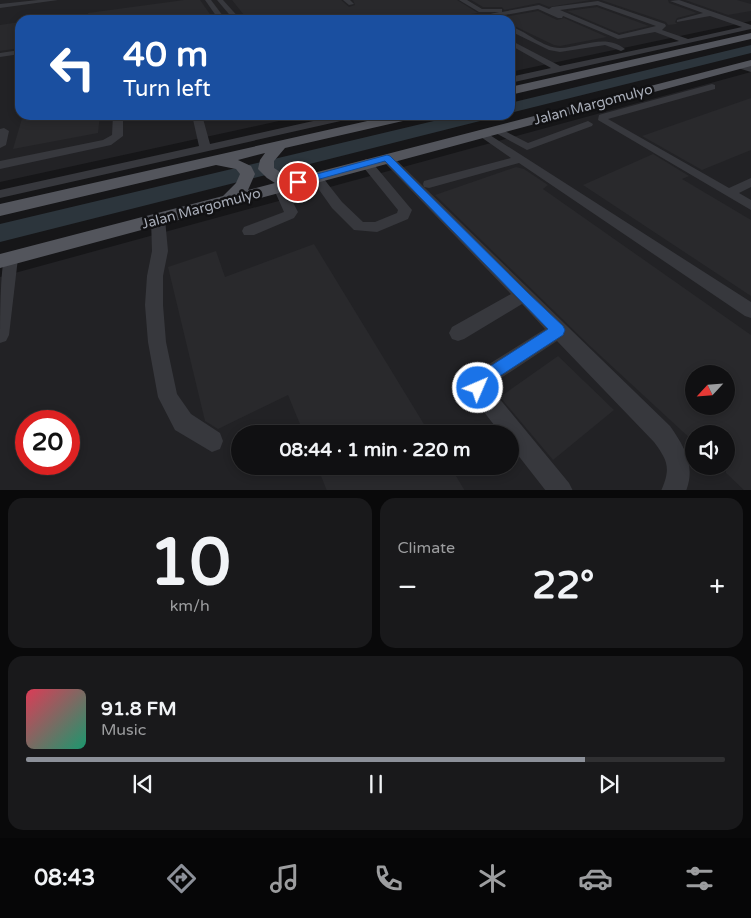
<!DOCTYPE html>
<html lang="en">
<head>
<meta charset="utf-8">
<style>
  body { margin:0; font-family:"Varela Round",sans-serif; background:#19191b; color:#f1f3f6; height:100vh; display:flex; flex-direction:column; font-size:19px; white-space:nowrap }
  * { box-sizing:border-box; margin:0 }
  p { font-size:16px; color:#9c9d9f }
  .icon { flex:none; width:28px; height:28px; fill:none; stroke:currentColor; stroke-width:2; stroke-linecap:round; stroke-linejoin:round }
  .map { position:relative; height:490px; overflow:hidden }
  .details { display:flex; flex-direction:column; gap:8px; padding:8px; background:#09090a; flex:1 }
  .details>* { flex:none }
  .top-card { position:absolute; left:15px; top:15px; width:500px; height:105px; border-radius:15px; box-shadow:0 2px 8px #0003,0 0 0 1px #303032; background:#1a4fa0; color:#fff; overflow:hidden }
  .needle { width:32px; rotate:244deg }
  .tools { position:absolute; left:685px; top:365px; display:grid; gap:10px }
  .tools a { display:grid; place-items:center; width:50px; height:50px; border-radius:50%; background:#101012; box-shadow:0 2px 8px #0003,0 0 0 1px #303032; font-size:25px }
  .speed { position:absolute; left:15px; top:410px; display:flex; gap:10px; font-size:25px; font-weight:700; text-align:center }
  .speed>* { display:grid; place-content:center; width:65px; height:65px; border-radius:50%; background:#101012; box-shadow:0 2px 8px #0003,0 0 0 1px #303032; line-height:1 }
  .speed .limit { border:8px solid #d22; background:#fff; color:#111 }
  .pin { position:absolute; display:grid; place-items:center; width:42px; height:42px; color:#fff; margin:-21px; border:2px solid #fff; border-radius:50%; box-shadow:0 1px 5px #0007 }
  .me { position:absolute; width:55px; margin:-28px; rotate:45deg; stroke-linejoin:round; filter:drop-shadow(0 0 4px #0008) }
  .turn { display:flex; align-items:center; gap:18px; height:105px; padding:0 25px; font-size:22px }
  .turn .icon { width:65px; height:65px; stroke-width:2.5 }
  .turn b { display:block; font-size:35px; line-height:42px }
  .big { font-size:38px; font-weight:700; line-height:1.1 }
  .details .tile { flex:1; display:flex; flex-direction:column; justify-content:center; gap:8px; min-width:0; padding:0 18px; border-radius:15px; background:#19191b }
  .details .dial { align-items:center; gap:0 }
  .dial b { font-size:65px; line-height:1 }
  .song { display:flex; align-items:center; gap:15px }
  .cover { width:60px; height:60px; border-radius:8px; background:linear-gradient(135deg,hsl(350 70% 55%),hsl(160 70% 35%)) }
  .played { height:5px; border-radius:2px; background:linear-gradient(90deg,#8c9099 80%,#303032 80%) }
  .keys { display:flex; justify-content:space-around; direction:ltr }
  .heat { display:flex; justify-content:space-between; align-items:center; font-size:28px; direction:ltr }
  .details .tiles { flex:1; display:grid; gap:8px; grid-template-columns:1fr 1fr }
  .tile:last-child { grid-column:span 2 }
  .trip { position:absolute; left:231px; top:425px; width:288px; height:50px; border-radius:25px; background:#101012; box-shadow:0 2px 8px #0003,0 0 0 1px #303032; font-weight:700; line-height:50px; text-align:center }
  .menu { display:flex; height:80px; justify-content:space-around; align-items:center; background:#060607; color:#9c9d9f }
  .menu .icon { width:35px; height:35px }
  .menu .on { color:#8c9099 }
  .menu b { font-size:22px; color:#f1f3f6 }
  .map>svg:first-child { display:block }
  .built { fill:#222225; fill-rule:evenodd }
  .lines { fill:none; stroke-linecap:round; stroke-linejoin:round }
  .river { fill:#2c353c; fill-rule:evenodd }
  .building { fill:#29292c; fill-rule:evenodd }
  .minor { fill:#37383d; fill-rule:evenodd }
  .major { fill:#53555c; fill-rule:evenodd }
  .route { fill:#1a73e8; stroke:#114b97 }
  .labels { text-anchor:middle; stroke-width:5; stroke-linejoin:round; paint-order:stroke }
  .street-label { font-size:14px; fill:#a8adb8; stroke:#111113 }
</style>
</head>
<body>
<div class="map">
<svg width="751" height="491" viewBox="0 0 751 491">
  <rect width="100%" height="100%" fill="#161618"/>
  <g class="built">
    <path d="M0,0h751v21l-241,51v-52h-490v95h286l-306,67z"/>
    <path d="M751,72v418h-751v-213zM694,374h32v32h-32zM26,421h43v43h-43zM240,434h270v32h-270zM694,434h32v32h-32z"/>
  </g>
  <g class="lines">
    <g class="river">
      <path d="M751,45v8l-241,60v-10z"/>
      <path d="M459,115h32l-3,4 -488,123v-18z"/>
    </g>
  </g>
  <g class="building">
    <path d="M184,0h16l14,20h-125l-1,-7z"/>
    <path d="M232,0h109l8,7 6,-2 -2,-5h104l21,13 -49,7h-181z"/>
    <path d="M471,0h120l-42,7 -10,-4 -35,7 -2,-3h-19z"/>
    <path d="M601,0h67l1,3 28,10 -20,5 -2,4 2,2 -9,1 -2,-3z"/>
    <path d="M685,0h52l14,4v7l-23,4z"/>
    <path d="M597,7l52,19 -30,7 -52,-22z"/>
    <path d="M538,11l19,9 7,-2 43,19 -47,9 -6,-1 -44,-21v-4h-11l-1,-2z"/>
    <path d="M20,22v26l-20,3v-26z"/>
    <path d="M751,98v52l-49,20 -60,-34z"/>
    <path d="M23,115h77l-2,18 -85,16z"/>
    <path d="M653,154l36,22 -7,3 69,41v76l-168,-111z"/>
    <path d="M516,167l8,2 24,16 -5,4 208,146v156h-6l-19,-18v-39h-32v8l-104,-96 -155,-151zM694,374h32v32h-32z"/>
    <path d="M314,244l116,190h-126l-16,-39 -70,34 -13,-8 -37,-154 48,-16 9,26z"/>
    <path d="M558,356l56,54 -61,50 -53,-63z"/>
    <path d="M317,466h133l15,25h-138z"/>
  </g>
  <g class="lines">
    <g class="minor">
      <path d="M38,0h20l-58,8v-4z"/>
      <path d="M205,0h6l15,20h-7z"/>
      <path d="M217,0h6l18,20h-7z"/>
      <path d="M343,0h7l4,4 -5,1z"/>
      <path d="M459,0h8l15,9h20v3l37,-7 10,4 3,-2 46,-6 67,23 1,2 -4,4 26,9 54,-12 -32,-11 -33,6v-2l26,-7 -33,-12 9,-1 72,25v4l-241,54v-6l41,-9 -41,-23v-5l50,26 119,-25 -24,-9 -37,7 -55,-23 -1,2h-4l-20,-9 -44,8 3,3h-8l-4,-4 1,-1 13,-3h-20zM597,5l59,21 -37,9 -59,-25z"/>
      <path d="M510,26c16,5 33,22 50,22 22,-1 46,-15 65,1l-4,2 -16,-6 -45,7 -11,-2 -39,-19z"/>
      <path d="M20,50v4l-20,3v-4z"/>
      <path d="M741,63l10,3v6l-13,-4 -1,-2z"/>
      <path d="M712,84l3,1v4l-107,30 121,69 22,-10v9l-12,6 12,7v10l-153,-90 1,-5 3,-1z"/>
      <path d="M113,115h10v21l-12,9 -111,24v-8l103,-21 9,-5z"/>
      <path d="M192,115h10l8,29 130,-29h19l-5,3 -354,80v-8l199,-44z"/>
      <path d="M588,121l5,3 -1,2 -65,24 -37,-20 1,-2h8l29,15z"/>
      <path d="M4,128l5,3 -3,14 -6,3v-19z"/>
      <path d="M482,130l269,172v16l-6,-2 -226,-153 -90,25 -5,-1 -1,-3 1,-3 87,-23 -33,-23 -2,-2 2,-2z"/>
      <path d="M387,154l4,1 279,271c14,20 26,40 16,65h-25c10,-23 7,-30 -7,-49l-97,-101 -68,45 80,97 4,8h-27l-36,-46v-11h-9l-30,-39 -3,-7 5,-14 72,-45 -23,-25 -58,35 -6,2 -6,-2 -3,-6 3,-6 59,-33 -128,-133 -2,-3z"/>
      <path d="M366,159l4,1 42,50 -4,9 -31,13 -23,-2 -22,-22 -22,-31 2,-3h8l22,28 21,20h12l22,-9 1,-3 -38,-47z"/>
      <path d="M279,183l6,4 13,25 -4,6 -40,17h-10l-2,-4 2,-4 40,-15 -11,-25z"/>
      <path d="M158,214l5,2 2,3 3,32 -5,25v29l3,37 11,52 14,20 29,19 3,8 -3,8 -8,3 -37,-22 -17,-33 -10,-55 -3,-37 2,-29 5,-25 -1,-32 2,-3z"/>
      <path d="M10,252l5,2 3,4 -9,77 -3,6 -6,2c0,-21 0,-73 5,-89z"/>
    </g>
    <g class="major">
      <path d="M751,33v6l-241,56v-8z"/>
      <path d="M751,60v6l-751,202v-14l223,-58 13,-13 4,-9 -4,-5 -20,-4 -216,51v-12l394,-89h23l-1,3 -131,30 -11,13v7l11,7 13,2zM265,153l-5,7 -2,9 9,9 8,5 -27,7 7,-16 -4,-8 -13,-6z"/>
    </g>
  </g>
  <path class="route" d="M387,155l3,1 137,136 36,34 2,4 -2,5 -77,50 -3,9 -5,2 -6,-2 -2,-6 5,-12 73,-47 -163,-168 -87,24 -5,-3 2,-2z"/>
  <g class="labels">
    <g class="street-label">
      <text transform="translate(593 104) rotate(-15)" y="5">Jalan Margomulyo</text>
      <text transform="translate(201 208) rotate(-15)" y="5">Jalan Margomulyo</text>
    </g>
  </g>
</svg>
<div class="tools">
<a><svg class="needle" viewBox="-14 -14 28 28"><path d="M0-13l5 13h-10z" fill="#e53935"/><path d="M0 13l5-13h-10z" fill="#9c9d9f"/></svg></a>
<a><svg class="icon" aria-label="sound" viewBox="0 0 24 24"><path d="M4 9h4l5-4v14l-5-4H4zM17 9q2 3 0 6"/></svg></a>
</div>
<div class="speed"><div class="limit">20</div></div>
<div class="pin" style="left:298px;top:182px;background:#d93025"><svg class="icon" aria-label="arrive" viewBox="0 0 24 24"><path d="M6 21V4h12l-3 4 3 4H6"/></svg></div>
<svg class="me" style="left:478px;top:388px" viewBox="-20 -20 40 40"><circle r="17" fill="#1a73e8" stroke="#fff" stroke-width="3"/><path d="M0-11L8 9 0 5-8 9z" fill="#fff"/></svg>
<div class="trip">08:44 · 1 min · 220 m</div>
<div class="top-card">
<div class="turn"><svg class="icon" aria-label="left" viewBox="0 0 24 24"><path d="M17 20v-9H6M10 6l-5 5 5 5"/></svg><div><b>40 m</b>Turn left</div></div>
</div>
</div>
<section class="details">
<div class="tiles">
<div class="tile dial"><b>10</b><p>km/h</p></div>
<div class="tile"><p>Climate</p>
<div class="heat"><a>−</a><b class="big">22°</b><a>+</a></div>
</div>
<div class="tile">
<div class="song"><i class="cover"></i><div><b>91.8 FM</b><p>Music</p></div></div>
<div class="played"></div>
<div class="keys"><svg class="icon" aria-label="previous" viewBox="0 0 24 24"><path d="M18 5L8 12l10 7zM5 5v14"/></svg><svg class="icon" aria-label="pause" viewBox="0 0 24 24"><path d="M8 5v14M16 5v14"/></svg><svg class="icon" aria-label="next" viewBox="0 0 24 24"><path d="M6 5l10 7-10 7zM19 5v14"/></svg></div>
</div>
</div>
</section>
<nav class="menu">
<b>08:43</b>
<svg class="icon on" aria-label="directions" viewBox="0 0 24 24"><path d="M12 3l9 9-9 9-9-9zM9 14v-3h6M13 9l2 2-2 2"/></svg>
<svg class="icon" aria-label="music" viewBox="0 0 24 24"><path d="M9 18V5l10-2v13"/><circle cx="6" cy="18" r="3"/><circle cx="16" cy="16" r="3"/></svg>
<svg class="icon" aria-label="phone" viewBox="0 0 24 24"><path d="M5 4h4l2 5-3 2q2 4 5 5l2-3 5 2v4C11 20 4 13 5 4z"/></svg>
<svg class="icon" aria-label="climate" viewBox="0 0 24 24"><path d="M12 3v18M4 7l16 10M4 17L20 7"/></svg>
<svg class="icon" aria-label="car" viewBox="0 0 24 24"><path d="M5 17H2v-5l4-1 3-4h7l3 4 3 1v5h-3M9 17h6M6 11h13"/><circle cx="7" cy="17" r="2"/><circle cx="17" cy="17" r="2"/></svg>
<svg class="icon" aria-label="filters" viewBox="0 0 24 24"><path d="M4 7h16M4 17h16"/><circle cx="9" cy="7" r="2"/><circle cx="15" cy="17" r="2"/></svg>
</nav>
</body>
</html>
